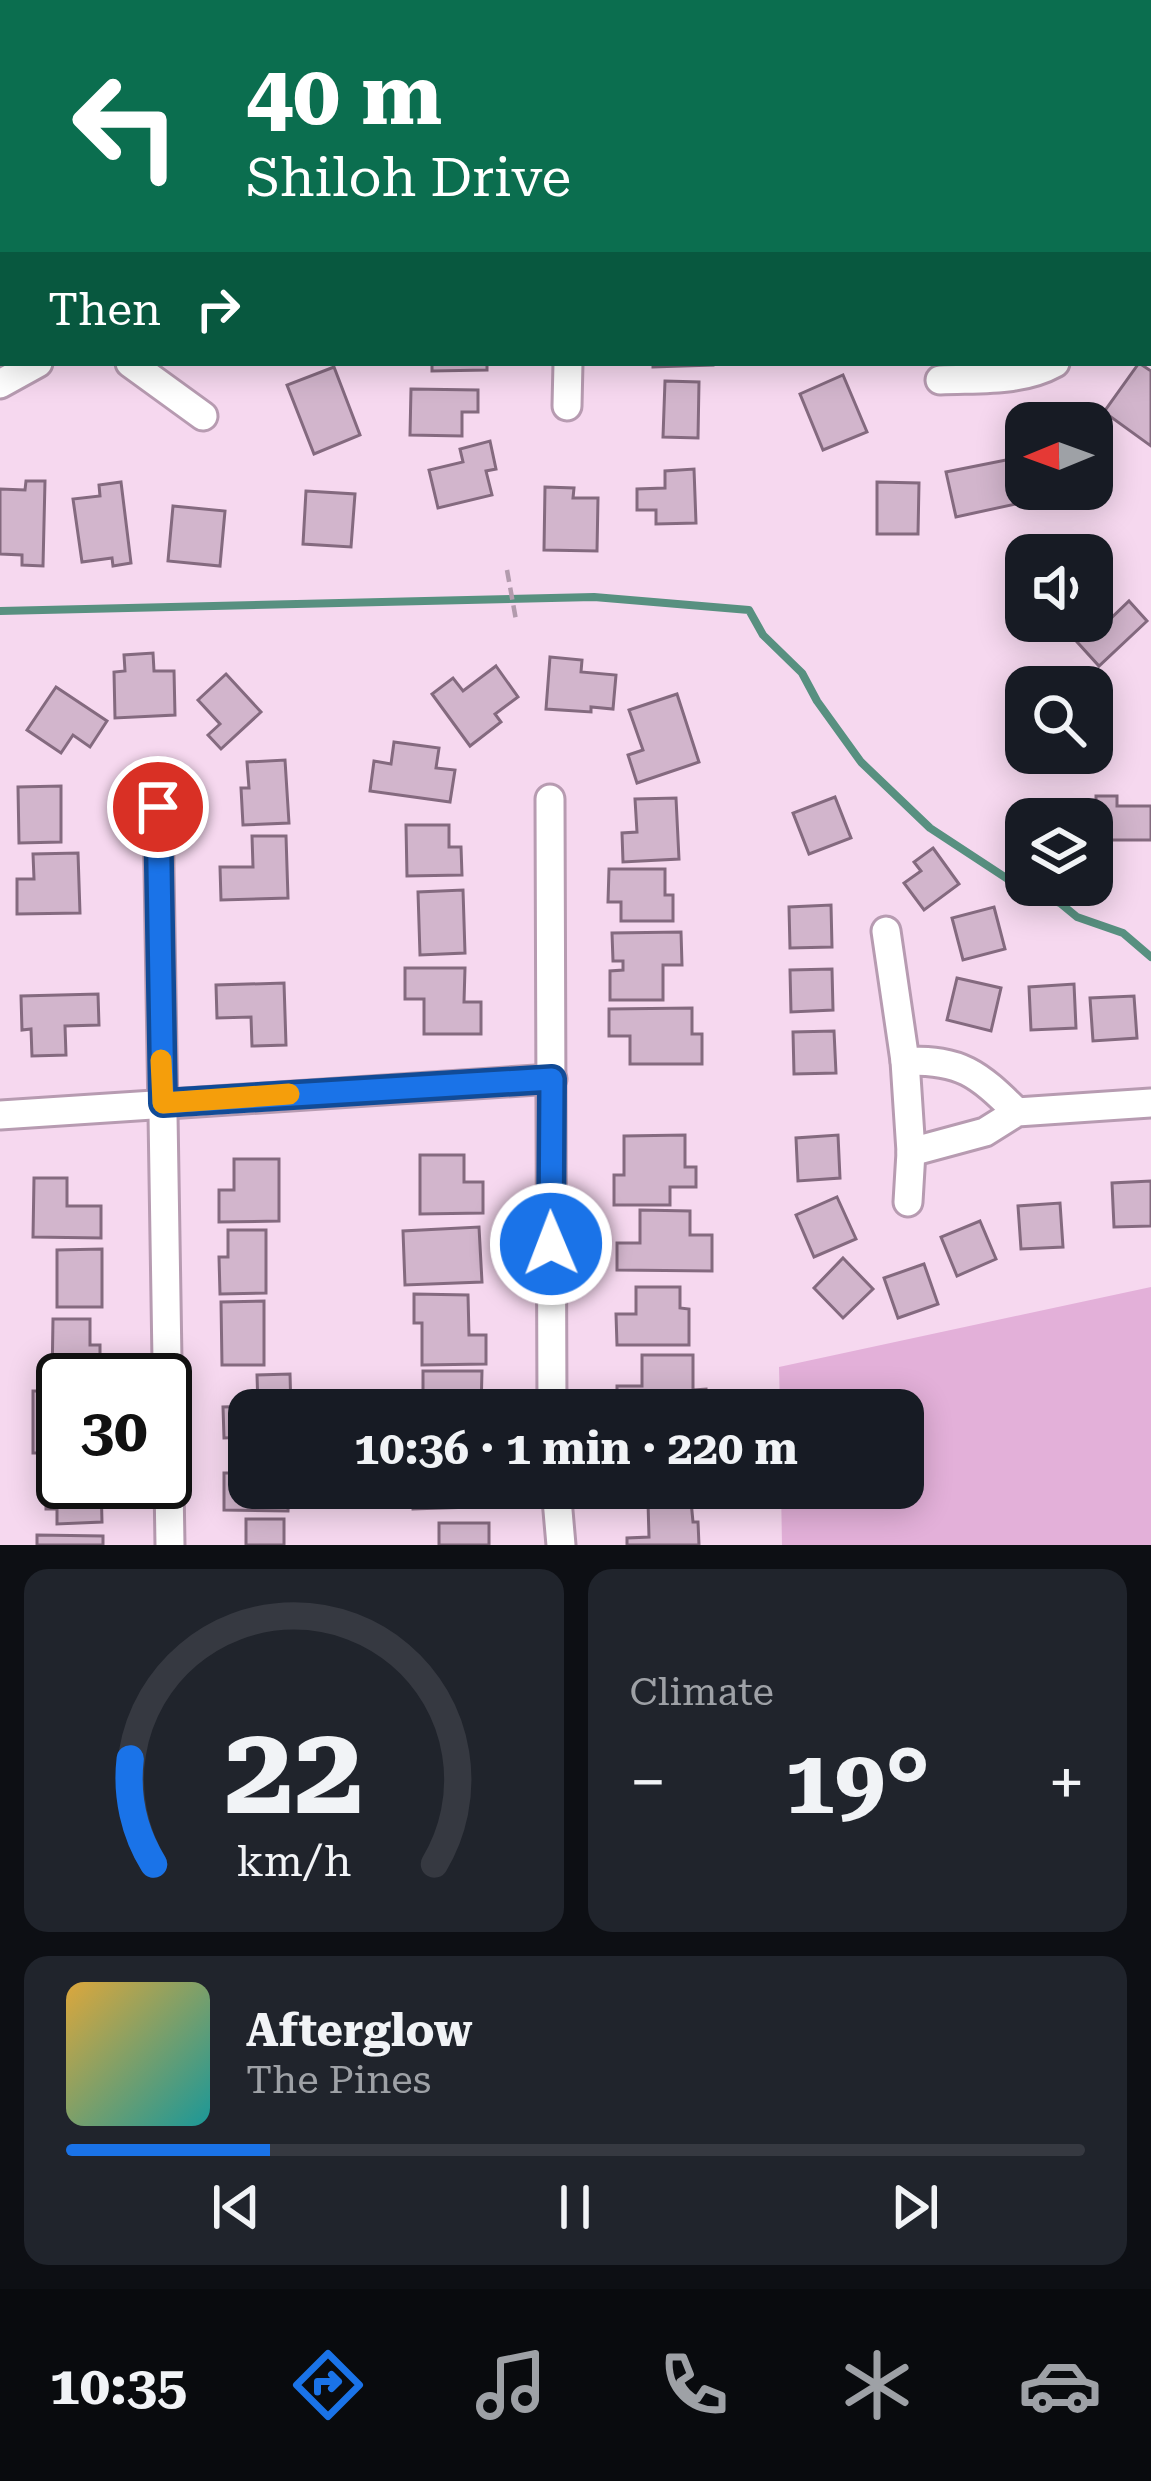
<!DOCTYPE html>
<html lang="en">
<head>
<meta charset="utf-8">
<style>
  body { margin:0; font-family:"Roboto Serif",serif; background:#20242c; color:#f1f3f6; height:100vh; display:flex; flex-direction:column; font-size:45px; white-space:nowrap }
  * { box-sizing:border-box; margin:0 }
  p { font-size:39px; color:#9ea1a6 }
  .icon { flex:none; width:66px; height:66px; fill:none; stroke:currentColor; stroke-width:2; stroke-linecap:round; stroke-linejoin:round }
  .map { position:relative; height:1545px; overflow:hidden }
  .drawer { display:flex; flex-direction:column; gap:24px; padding:24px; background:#0d0f14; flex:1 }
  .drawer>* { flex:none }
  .guide { position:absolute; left:0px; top:0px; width:1152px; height:366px; box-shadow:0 6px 30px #0003; background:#0b6e4f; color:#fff; overflow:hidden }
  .needle { width:78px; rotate:269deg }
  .fabs { position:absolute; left:1005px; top:402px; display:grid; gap:24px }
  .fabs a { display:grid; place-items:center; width:108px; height:108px; border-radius:24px; background:#171b24; box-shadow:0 6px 30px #0003; font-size:60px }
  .speed { position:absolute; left:36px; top:1353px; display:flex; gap:24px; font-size:60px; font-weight:700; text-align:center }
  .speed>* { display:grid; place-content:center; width:156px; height:156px; border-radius:50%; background:#171b24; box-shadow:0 6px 30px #0003; line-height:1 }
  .speed .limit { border:6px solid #111; border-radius:18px; background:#fff; color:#111 }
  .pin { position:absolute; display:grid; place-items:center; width:102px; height:102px; color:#fff; margin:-51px; border:6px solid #fff; border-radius:50%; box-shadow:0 3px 12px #0007 }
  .me { position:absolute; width:132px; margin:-66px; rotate:359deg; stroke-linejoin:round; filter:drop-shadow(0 0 9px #0008) }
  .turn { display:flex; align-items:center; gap:42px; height:252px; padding:0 48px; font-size:54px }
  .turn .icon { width:156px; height:156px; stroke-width:2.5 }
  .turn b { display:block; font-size:84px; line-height:102px }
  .then { display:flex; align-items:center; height:114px; padding:0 48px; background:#0003; gap:24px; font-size:45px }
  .big { font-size:90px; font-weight:700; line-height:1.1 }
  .drawer .card { flex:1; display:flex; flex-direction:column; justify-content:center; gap:18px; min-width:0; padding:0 42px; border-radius:24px; background:#20242c }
  .drawer .dial { align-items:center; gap:0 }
  .dial svg { height:312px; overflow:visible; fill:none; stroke:#363941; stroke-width:7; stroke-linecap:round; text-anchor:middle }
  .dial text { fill:#f1f3f6; stroke:none }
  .song { display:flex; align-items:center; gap:36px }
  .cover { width:144px; height:144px; border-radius:18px; background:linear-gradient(135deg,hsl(40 70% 55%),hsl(180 70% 35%)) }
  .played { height:12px; border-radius:6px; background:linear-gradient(90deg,#1a73e8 20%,#363941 20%) }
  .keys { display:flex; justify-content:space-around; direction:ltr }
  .heat { display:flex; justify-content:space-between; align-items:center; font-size:66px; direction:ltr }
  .drawer .tiles { flex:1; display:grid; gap:24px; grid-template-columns:1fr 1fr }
  .card:last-child { grid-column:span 2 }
  .trip { position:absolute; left:228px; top:1389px; width:696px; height:120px; border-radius:24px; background:#171b24; box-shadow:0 6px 30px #0003; font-weight:700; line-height:120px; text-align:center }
  .tab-bar { display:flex; height:192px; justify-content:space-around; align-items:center; background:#090b0e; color:#9ea1a6 }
  .tab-bar .icon { width:84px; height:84px }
  .tab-bar .selected { color:#1a73e8 }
  .tab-bar b { font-size:54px; color:#f1f3f6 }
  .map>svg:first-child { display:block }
  .green { fill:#e3b0d9 }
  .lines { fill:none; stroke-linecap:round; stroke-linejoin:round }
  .stream { stroke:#589080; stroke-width:8 }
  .building { fill:#d2b5cc; stroke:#846a7f; stroke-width:3 }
  .minor-casing { stroke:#b79bb1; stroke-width:33 }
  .path { stroke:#b29bad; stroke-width:4.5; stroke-dasharray:12 6; stroke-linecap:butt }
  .minor { stroke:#fff; stroke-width:27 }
  .route-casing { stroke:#114b97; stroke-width:30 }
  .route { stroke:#1a73e8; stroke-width:21 }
  .slow { stroke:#f59e0b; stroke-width:21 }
</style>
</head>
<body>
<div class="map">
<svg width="1151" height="1545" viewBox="0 0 1151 1545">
  <rect width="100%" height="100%" fill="#f6d8ef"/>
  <path class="green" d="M1151,1287v258h-369l-1,-57h122v-78h-123l-1,-43z"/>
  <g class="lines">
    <path class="stream" d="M0,611l594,-14 155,13 14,25 39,38 15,28 44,61 69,66 96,63 34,12 17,14 46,16 28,24"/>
  </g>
  <g class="building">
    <path d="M432,363h55v7l-55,1z"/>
    <path d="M653,363h60v2l-60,2z"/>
    <path d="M1139,363l12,8v75l-47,-34z"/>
    <path d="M334,367l26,68 -46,19 -27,-69z"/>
    <path d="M843,375l24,57 -44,18 -23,-56z"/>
    <path d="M665,381l34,1 -1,56 -35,-1z"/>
    <path d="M411,389l67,1v22h-16v24l-52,-1z"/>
    <path d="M490,441l6,28 -10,2 6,24 -54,13 -9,-38 34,-8 -3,-13z"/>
    <path d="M1011,459l9,44 -64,14 -10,-45z"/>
    <path d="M1092,461l12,29 -26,11 -4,-12h18z"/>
    <path d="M694,469l2,54 -40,1v-14h-19v-21l28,-1v-17z"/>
    <path d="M26,481h19l-2,85 -21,-1v-10l-22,-1v-65l25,1z"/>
    <path d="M121,482l10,81 -18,3 -1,-8 -30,4 -9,-63 27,-3 -1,-11z"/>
    <path d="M877,482l42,1 -1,51h-41z"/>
    <path d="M545,487l29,1 -1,10h25l-1,53 -53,-1z"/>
    <path d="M306,491l49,3 -4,53 -48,-3z"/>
    <path d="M173,506l52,5 -5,55 -52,-5z"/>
    <path d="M1129,601l18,20 -48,45 -41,-45h34v-15l15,16z"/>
    <path d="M153,653l1,18h20l1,44 -60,3 -1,-46 11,-1 -1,-16z"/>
    <path d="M550,657l32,3 -1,12 35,3 -3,34 -22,-2v5l-45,-3z"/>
    <path d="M496,666l22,31 -23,17 6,8 -31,24 -38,-52 21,-16 10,13z"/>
    <path d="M226,674l35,38 -40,37 -13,-14 12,-11 -22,-24z"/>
    <path d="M56,687l51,34 -17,26 -17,-12 -12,18 -34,-23z"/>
    <path d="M677,694l22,68 -62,21 -9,-28 15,-5 -14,-40z"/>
    <path d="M394,742l45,6 -3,20 19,2 -5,32 -80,-11 4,-30 17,3z"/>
    <path d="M285,760l4,63 -46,2 -2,-37h8l-2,-26z"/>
    <path d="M61,786v56l-42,1 -1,-56z"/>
    <path d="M1096,796h21v10h34v34h-40v-15h-15z"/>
    <path d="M835,797l16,41 -42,16 -16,-41z"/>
    <path d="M676,798l3,61 -56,3 -1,-29 15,-1 -2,-33z"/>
    <path d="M406,825h43v22h12l1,28 -55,1z"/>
    <path d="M252,836h34l2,62 -67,2 -1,-33h33z"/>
    <path d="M933,848l26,36 -35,26 -20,-27 17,-12 -7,-9z"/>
    <path d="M78,853l2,60 -63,1v-35h17l-1,-25z"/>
    <path d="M609,869h56v26h8v26h-52v-19h-13z"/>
    <path d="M463,890l2,63 -45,2 -2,-63z"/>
    <path d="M831,905l1,42 -42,1 -1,-41z"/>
    <path d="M994,907l11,42 -42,11 -11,-42z"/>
    <path d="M681,932l1,33h-19v35h-53v-29l13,-1v-9h-10l-1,-28z"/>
    <path d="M405,968h60l-1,34h17v32h-57v-35h-19z"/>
    <path d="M832,969l1,41 -42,2 -1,-42z"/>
    <path d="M957,978l44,10 -10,43 -44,-11z"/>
    <path d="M284,983l2,62 -34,1 -1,-29 -34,1 -1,-33z"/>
    <path d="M1074,984l2,44 -45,2 -2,-43z"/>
    <path d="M98,994l1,31 -34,1 1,29 -34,1 -1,-27 -9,1 -1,-34z"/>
    <path d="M1134,996l3,42 -44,3 -3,-43z"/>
    <path d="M692,1008v26h10v30h-72v-28h-21v-27z"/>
    <path d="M834,1031l2,42 -42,1 -1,-42z"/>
    <path d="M685,1135v32h11v20h-26v18h-56v-30h10v-39z"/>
    <path d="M838,1135l2,43 -42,3 -2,-43z"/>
    <path d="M420,1155h44v27h19v31l-63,1z"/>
    <path d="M234,1159h45v62l-60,1v-32h15z"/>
    <path d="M34,1178h33v28h34v32l-68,-1z"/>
    <path d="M1151,1181v45l-37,1 -2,-44z"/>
    <path d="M837,1197l19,42 -42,18 -18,-42z"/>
    <path d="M1060,1203l3,44 -42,2 -3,-43z"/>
    <path d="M640,1210l50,1v24h22v36l-95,-1v-27h23z"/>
    <path d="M980,1221l16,38 -39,17 -16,-39z"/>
    <path d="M479,1227l3,55 -77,3 -2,-54z"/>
    <path d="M228,1230h38v63l-46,1 -1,-37h9z"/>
    <path d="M102,1249v58h-45v-57z"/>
    <path d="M843,1258l30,31 -30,29 -29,-30z"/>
    <path d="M924,1264l14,40 -40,14 -14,-40z"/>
    <path d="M636,1287h44v21l9,1v36h-72l-1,-31h20z"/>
    <path d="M414,1294l54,1 1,40h17v29l-64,1v-42h-8z"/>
    <path d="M264,1301v64h-42l-1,-63z"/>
    <path d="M53,1319h37v26h10v35l-48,2z"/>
    <path d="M642,1355h51v35l13,-1v21h-89v-24h25z"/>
    <path d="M423,1371h59l-1,39h-48v-7h-10z"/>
    <path d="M290,1374l1,36h-42v27l-25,1 -1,-31 35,-1 -1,-31z"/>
    <rect x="33" y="1391" width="30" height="62"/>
    <path d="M233,1447h16v41h40l-1,23 -64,-1v-37h9z"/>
    <path d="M57,1465h6v17h38l1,40 -45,2v-15h-11v-13h12z"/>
    <path d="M412,1488h59l1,19 -59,2z"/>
    <path d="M691,1501l2,21h5l1,23h-72v-7l22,-1 -1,-35z"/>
    <rect x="246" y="1519" width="38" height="26"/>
    <rect x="439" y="1523" width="50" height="22"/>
    <path d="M37,1535l66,1v9h-66z"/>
  </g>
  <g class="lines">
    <defs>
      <g id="minor">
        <path d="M822,3h171"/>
        <path d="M0,15h3"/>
        <path d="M1149,41l2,1"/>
        <path d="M1149,190l2,-4"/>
        <path d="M130,363l73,53"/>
        <path d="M940,380c39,-2 81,2 115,-17"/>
        <path d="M0,384l38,-21"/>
        <path d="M567,406l1,-43"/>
        <path d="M550,799l2,611"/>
        <path d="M158,807l12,738"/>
        <path d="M886,931l19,130c57,-1 72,12 112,51"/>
        <path d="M905,1061l6,91"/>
        <path d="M0,1115l552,-36"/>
        <path d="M908,1202l3,-50 74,-20 32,-20 134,-9"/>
        <path d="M556,1488l5,57"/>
      </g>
    </defs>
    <use href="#minor" class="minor-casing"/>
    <path class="path" d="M507,570l9,50"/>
    <use href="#minor" class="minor"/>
  </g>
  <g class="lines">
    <defs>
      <path id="route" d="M158,807l5,296 389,-24 -1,165"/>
    </defs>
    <use href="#route" class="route-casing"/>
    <use href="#route" class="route"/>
    <path class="slow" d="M161,1060l2,43 126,-9"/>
  </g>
</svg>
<div class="fabs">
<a><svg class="needle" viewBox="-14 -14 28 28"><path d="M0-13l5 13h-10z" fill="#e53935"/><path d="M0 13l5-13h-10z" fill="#9ea1a6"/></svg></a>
<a><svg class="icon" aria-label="sound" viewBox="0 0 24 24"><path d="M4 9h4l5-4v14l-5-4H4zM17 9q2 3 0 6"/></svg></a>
<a><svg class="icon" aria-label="search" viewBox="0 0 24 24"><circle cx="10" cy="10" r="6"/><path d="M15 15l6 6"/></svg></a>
<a><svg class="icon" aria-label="layers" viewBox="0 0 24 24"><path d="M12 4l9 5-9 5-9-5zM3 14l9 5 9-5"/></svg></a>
</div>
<div class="speed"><div class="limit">30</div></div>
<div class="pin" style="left:158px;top:807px;background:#d93025"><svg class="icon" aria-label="arrive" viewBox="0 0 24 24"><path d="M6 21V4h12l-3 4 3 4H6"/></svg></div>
<svg class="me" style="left:551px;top:1244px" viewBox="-20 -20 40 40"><circle r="17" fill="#1a73e8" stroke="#fff" stroke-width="3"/><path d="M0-11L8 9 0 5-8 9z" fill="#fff"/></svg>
<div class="trip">10:36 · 1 min · 220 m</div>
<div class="guide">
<div class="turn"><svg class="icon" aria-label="left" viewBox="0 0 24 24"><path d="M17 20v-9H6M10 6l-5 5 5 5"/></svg><div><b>40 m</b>Shiloh Drive</div></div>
<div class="then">Then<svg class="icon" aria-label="right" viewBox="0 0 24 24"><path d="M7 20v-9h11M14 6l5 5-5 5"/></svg></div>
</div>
</div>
<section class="drawer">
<div class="tiles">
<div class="card dial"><svg viewBox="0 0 100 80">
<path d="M14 69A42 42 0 1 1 86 69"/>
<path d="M14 69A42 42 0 0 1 8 42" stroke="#1a73e8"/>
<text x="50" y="56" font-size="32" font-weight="700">22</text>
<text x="50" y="72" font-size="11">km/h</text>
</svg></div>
<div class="card"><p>Climate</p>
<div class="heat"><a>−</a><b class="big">19°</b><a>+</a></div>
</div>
<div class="card">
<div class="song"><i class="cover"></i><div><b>Afterglow</b><p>The Pines</p></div></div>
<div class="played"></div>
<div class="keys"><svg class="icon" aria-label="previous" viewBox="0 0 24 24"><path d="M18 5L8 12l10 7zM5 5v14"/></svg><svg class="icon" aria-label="pause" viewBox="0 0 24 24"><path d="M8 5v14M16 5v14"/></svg><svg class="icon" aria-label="next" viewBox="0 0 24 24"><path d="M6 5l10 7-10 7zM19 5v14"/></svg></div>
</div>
</div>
</section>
<nav class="tab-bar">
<b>10:35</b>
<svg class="icon selected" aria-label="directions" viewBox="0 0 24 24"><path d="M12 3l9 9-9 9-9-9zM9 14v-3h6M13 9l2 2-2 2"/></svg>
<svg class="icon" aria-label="music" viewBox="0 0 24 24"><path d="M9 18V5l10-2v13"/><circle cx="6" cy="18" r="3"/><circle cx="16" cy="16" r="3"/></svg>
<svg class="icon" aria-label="phone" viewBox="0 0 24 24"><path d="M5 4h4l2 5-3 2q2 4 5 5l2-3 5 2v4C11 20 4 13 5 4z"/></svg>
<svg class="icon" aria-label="climate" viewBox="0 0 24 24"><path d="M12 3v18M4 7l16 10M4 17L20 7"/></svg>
<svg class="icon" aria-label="car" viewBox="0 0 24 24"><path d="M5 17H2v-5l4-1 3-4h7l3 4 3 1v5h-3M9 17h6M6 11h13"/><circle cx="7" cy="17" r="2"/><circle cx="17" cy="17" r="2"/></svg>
</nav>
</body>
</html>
